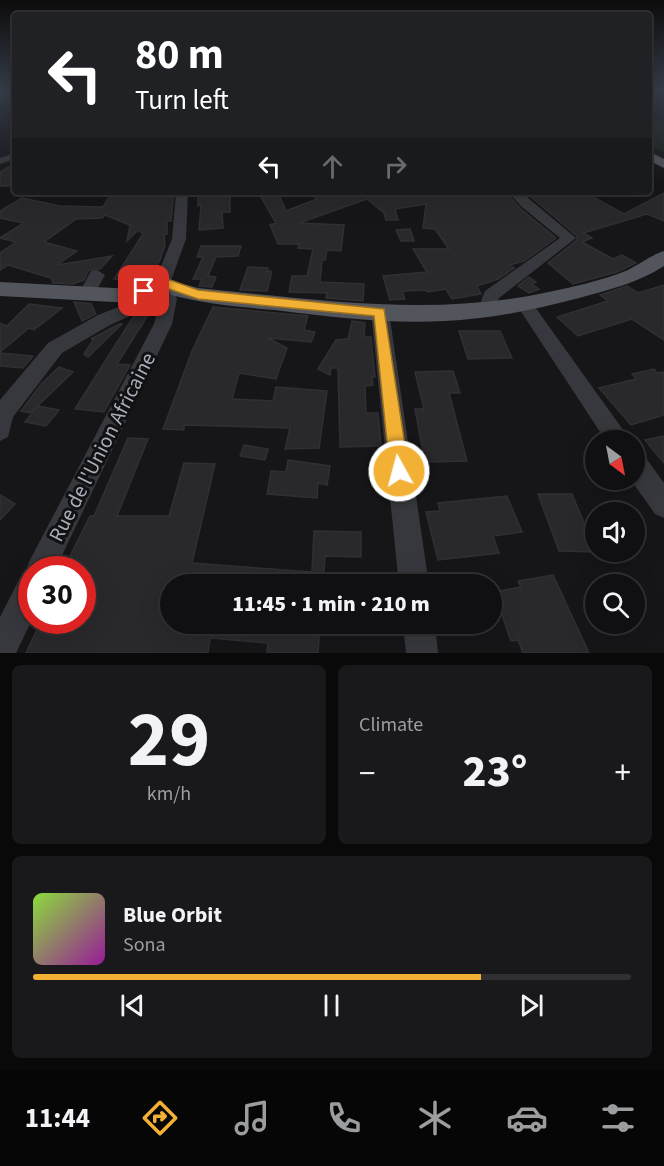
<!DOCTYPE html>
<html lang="en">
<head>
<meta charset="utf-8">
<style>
  body { margin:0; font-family:"Source Sans 3",sans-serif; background:#19191b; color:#f1f3f6; height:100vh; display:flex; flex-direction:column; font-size:22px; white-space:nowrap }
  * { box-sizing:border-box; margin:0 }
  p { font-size:20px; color:#9c9d9f }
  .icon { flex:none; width:33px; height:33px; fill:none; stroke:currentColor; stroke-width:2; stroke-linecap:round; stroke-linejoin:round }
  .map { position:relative; height:653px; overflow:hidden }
  .sheet { display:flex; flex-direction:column; gap:12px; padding:12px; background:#09090a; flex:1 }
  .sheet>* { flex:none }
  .top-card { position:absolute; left:12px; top:12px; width:640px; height:183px; border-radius:6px; box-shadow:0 6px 24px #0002,0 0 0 2px #303032; background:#202124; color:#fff; overflow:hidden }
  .needle { width:39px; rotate:148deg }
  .tools { position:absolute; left:585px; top:430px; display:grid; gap:12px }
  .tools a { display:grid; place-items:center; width:60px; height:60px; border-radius:50%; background:#101012; box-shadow:0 6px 24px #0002,0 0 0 2px #303032; font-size:30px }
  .speed { position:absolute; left:18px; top:556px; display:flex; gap:12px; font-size:30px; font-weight:700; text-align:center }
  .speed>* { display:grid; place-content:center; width:78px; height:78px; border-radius:50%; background:#101012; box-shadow:0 6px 24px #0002,0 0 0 2px #303032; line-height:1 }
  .speed .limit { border:9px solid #d22; background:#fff; color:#111 }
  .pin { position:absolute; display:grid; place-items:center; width:51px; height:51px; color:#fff; margin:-26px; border-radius:12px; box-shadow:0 3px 9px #0006 }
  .me { position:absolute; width:66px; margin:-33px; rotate:353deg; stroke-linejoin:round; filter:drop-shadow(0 0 4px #0008) }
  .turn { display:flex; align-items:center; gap:21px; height:126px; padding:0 24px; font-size:27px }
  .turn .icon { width:78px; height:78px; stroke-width:2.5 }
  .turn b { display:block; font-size:42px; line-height:51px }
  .lanes { display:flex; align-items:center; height:57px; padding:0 24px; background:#0003; justify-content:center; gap:30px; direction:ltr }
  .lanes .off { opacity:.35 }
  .big { font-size:45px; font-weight:800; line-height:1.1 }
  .sheet .tile { flex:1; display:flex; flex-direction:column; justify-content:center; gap:9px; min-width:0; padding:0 21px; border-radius:9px; background:#19191b }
  .sheet .dial { align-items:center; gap:0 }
  .dial b { font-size:78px; line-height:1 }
  .song { display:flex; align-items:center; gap:18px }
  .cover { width:72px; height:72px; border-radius:9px; background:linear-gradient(135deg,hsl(90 70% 55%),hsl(300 70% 35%)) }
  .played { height:6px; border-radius:3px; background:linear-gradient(90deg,#f2b134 75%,#303032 75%) }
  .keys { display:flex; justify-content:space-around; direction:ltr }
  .heat { display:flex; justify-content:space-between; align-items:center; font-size:33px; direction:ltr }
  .sheet .tiles { flex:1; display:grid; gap:12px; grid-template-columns:1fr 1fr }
  .tile:last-child { grid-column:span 2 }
  .trip { position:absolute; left:160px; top:574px; width:342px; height:60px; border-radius:30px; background:#101012; box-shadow:0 6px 24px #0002,0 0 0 2px #303032; font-weight:800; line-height:60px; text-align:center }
  .tab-bar { display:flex; height:96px; justify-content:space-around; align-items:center; background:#060607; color:#9c9d9f }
  .tab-bar .icon { width:42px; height:42px }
  .tab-bar .current { color:#f2b134 }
  .tab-bar b { font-size:27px; color:#f1f3f6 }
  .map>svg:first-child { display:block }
  .green { fill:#1c231d }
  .building { fill:#29292c; stroke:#303034; stroke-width:1.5 }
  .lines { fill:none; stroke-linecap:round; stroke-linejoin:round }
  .minor { fill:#37383d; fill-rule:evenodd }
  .major { fill:#53555c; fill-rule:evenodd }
  .route { fill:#f2b134; stroke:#9d7322; stroke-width:1.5 }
  .labels { text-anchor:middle; stroke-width:6; stroke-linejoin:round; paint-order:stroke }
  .near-street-label { font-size:21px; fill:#a8adb8; stroke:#111113 }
</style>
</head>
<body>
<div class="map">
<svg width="664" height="653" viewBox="0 0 664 653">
  <rect width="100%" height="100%" fill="#161618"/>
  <path class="green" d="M650,121h6l8,3v28l-6,-3 -8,1z"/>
  <g class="building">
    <path d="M15,163v18l-6,5h-9v-14z"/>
    <path d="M112,192h62l-3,29h-4v13l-3,1 1,10 -5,15 -12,21 -34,-2 29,-45 -5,-4 -11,11 3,-16 -25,-10 -3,3 -26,1 -32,23 33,9 -20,14 55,-9 -12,13 -11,1 -5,10 -11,4 -20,-1 -2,-5 -43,-13 -8,5v-17l16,-11 -16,-4 24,-15 -24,-5v-7l22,-13 38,8 43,1z"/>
    <path d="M198,192h32v20h-8l1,16 -24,2 2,-25 -3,1z"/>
    <path d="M258,192h20l8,19 31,-12 -9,-7h198l15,17 35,29 -32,23 -14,4 4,3 -16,11 -21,7 4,8 -29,5 -6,-10 -19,3 -1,-2 -24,1 3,8 -15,1 -7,-24 44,-4 -14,-23h36l-14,-20 -12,-1 3,-24 -31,5 3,11h-12l-2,-7 -17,-14 -68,24 45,2 -3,26 -14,-1 -2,10h-3l-2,22 44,2 -1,17 -37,-3 1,-5 -38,-1 3,-16h15l6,-27 -15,-1 1,-4h-21l-8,-19 6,-2z"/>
    <path d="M525,192h31l4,3 24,-3 40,22 40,-21v28l-17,-7 -64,19 9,5 -10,4 31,17 9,-4 14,8 -19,9 -44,12 -25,-21 29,-23v-4z"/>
    <path d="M410,229l4,12h-13l-5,-11z"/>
    <path d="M201,246h40l-3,10 -22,1 -8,19 8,1 -4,10 -13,-1 3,-7h-9l10,-22h-6z"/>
    <path d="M248,267l20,1 -1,3h4v4l-4,16 -27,-1z"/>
    <path d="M529,277l7,5 -4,2 7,5 -10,4 -11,-7z"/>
    <path d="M664,285v55l-32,-21 -54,17 -21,-19 51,-16 -8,-6 27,-9 11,7z"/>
    <path d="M74,302l17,2 5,10 -14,7z"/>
    <path d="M29,304l33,4 -28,22 -5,-2 -29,24v-29l7,3z"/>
    <path d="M213,307l95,9 -4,14 11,2 -4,10 -43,-4 19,10 -11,31 -37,-6 -7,26 41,2 3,-14 51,4 -8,57 -34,1 5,-21 -106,-3v5l-21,-1 29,-78z"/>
    <path d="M145,312h5l-33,52 13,1 -26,47 -29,-3 58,-92z"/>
    <path d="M352,321l13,2 -1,14h7l4,40h-3l1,8 -8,1 1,27h12l3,33 -41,1 -2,-79h-7l-1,7 -12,-6 18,-29 12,-1z"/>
    <path d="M119,324h3l-34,33 -4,-3 10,-15h-3z"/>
    <path d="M459,331h41l12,27 -44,1z"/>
    <path d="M0,353l33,3 -10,12 -23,-2z"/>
    <path d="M59,367l14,5 -43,41 -9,-2 21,-28z"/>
    <path d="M654,369l3,4 7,-1v43l-33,10 -32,-37 37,-9 -4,-5z"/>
    <path d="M453,371l7,22h-11l18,68 -42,1 -10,-53h9l-9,-37z"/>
    <path d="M38,406l21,4 -13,16 -21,-4z"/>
    <path d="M664,436v27l-19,-23z"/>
    <path d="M128,438l20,1 -31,77h52l15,-53 31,1 -23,99 120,9 2,-41 47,1v25l-36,-1 -2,29h-152v39h149l-2,29h-51l1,-10 -58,-5 -2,15h-182l15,-32h41v-51h-19l27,-54h4z"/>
    <path d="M244,445l24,4 -3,11 -25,-4z"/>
    <path d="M288,460l42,6 -3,19 -9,-2 -1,15 -50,-4 4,-23 15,1z"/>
    <path d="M538,494h34l24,58 -37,-1z"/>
    <path d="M0,495l15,9 -15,16z"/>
    <path d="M507,496l15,36 -29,4 6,17 -61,7 -12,-48 14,-1 -2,-8z"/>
    <path d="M553,575l36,78h-66l-5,-13 -7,1 -17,-49 27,-5 -3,-6z"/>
  </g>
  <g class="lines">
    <g class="minor">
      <path d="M15,91v4l-15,2v-4z"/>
      <path d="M15,153v6l-15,5v-6z"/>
      <path d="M176,192h12l-2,47 -17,47 -2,4h-12l-2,-4 19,-47z"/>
      <path d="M508,192h13l55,46 -77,60 -6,15h-12l-3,-4 7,-18 75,-53 -38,-31z"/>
      <path d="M97,270l8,5 -12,22h-12l-2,-4 12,-22z"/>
      <path d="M154,293l8,5 7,-5 6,2 2,4 -5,25 -117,246h-23v50l-16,33h-16v-36l21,-41 6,-2 -1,-4 4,-10 124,-236 5,-21 -49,22 -48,28 -49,64 -5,20 -8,4v-41l48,-57 50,-28z"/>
      <path d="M524,298l6,2 101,141h-25l-90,-137 2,-4z"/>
      <path d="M380,306l6,2 3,4 40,273h-30l-28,-273 3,-4z"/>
      <path d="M634,451l9,3 21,29v35l-9,-4 -24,-34h3z"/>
      <path d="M403,624h32l3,29h-32z"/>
    </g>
    <g class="major">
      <path d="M650,152l14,7v9l-14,-7z"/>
      <path d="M664,251v15c-26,17 -56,24 -85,32 -45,12 -89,21 -135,23 -56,3 -114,-4 -169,-11 -35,-3 -70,-6 -104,-15l-3,-5 3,-5 7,-2 20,5c115,11 231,29 346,5 28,-6 57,-12 84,-23 12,-6 23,-15 36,-19z"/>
      <path d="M0,282l152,8 7,2 3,5 -3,5 -7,2 -152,-8z"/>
    </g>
  </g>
  <linearGradient id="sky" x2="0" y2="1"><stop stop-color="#0c0c0d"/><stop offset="0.49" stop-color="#363c48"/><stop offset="1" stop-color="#363c48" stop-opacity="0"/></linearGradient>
  <rect width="664" height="182" fill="url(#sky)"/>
  <path class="route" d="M170,280l28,10 186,19 25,162 -3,7 -7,2 -6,-2 -3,-7 -16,-155 -176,-17 -29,-10 -25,6 -7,-4 2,-3z"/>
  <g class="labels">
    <g class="near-street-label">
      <text transform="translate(102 447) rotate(-63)" y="7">Rue de l'Union Africaine</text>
    </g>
  </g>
</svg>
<div class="tools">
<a><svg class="needle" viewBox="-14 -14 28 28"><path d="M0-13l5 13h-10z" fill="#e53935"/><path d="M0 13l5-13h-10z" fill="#9c9d9f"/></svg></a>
<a><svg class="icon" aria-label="sound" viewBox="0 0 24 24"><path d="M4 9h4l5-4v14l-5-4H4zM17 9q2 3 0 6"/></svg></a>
<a><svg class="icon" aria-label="search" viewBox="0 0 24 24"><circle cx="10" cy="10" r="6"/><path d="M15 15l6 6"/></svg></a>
</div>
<div class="speed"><div class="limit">30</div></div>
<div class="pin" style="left:144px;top:291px;background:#d93025"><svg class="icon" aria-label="arrive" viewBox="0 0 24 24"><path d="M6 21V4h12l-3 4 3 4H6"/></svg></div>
<svg class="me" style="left:399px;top:471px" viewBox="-20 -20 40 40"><circle r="17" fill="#f2b134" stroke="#fff" stroke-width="3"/><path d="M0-11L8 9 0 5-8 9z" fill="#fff"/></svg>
<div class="trip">11:45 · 1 min · 210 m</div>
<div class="top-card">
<div class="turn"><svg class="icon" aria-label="left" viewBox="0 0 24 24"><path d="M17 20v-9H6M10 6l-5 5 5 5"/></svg><div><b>80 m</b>Turn left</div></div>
<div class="lanes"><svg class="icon" aria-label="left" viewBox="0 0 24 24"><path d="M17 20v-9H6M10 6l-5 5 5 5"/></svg><svg class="icon off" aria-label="ahead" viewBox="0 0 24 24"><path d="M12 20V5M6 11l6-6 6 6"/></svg><svg class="icon off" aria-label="right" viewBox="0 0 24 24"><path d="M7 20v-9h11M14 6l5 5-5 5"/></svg></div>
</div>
</div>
<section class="sheet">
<div class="tiles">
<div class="tile dial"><b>29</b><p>km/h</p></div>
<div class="tile"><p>Climate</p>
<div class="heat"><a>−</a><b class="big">23°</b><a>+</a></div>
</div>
<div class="tile">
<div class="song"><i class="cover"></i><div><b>Blue Orbit</b><p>Sona</p></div></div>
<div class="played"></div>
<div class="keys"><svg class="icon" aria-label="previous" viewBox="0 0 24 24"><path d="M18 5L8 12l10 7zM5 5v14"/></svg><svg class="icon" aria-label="pause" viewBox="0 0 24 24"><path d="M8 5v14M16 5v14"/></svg><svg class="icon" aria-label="next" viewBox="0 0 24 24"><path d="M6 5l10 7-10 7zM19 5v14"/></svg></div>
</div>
</div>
</section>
<nav class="tab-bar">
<b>11:44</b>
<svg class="icon current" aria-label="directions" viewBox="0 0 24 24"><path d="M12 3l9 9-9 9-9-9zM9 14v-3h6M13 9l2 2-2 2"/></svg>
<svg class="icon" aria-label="music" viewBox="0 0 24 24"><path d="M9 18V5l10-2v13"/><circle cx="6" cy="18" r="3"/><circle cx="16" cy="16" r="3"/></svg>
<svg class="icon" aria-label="phone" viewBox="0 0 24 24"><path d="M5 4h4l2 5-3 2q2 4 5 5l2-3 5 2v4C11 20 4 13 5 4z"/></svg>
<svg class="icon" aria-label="climate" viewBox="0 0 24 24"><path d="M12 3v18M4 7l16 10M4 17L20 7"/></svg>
<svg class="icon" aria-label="car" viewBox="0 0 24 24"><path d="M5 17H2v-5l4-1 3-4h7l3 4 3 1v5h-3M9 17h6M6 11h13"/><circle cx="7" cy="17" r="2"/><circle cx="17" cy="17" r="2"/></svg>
<svg class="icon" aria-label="filters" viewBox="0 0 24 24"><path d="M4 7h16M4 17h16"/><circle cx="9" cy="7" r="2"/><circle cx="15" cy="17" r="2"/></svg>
</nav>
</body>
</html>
